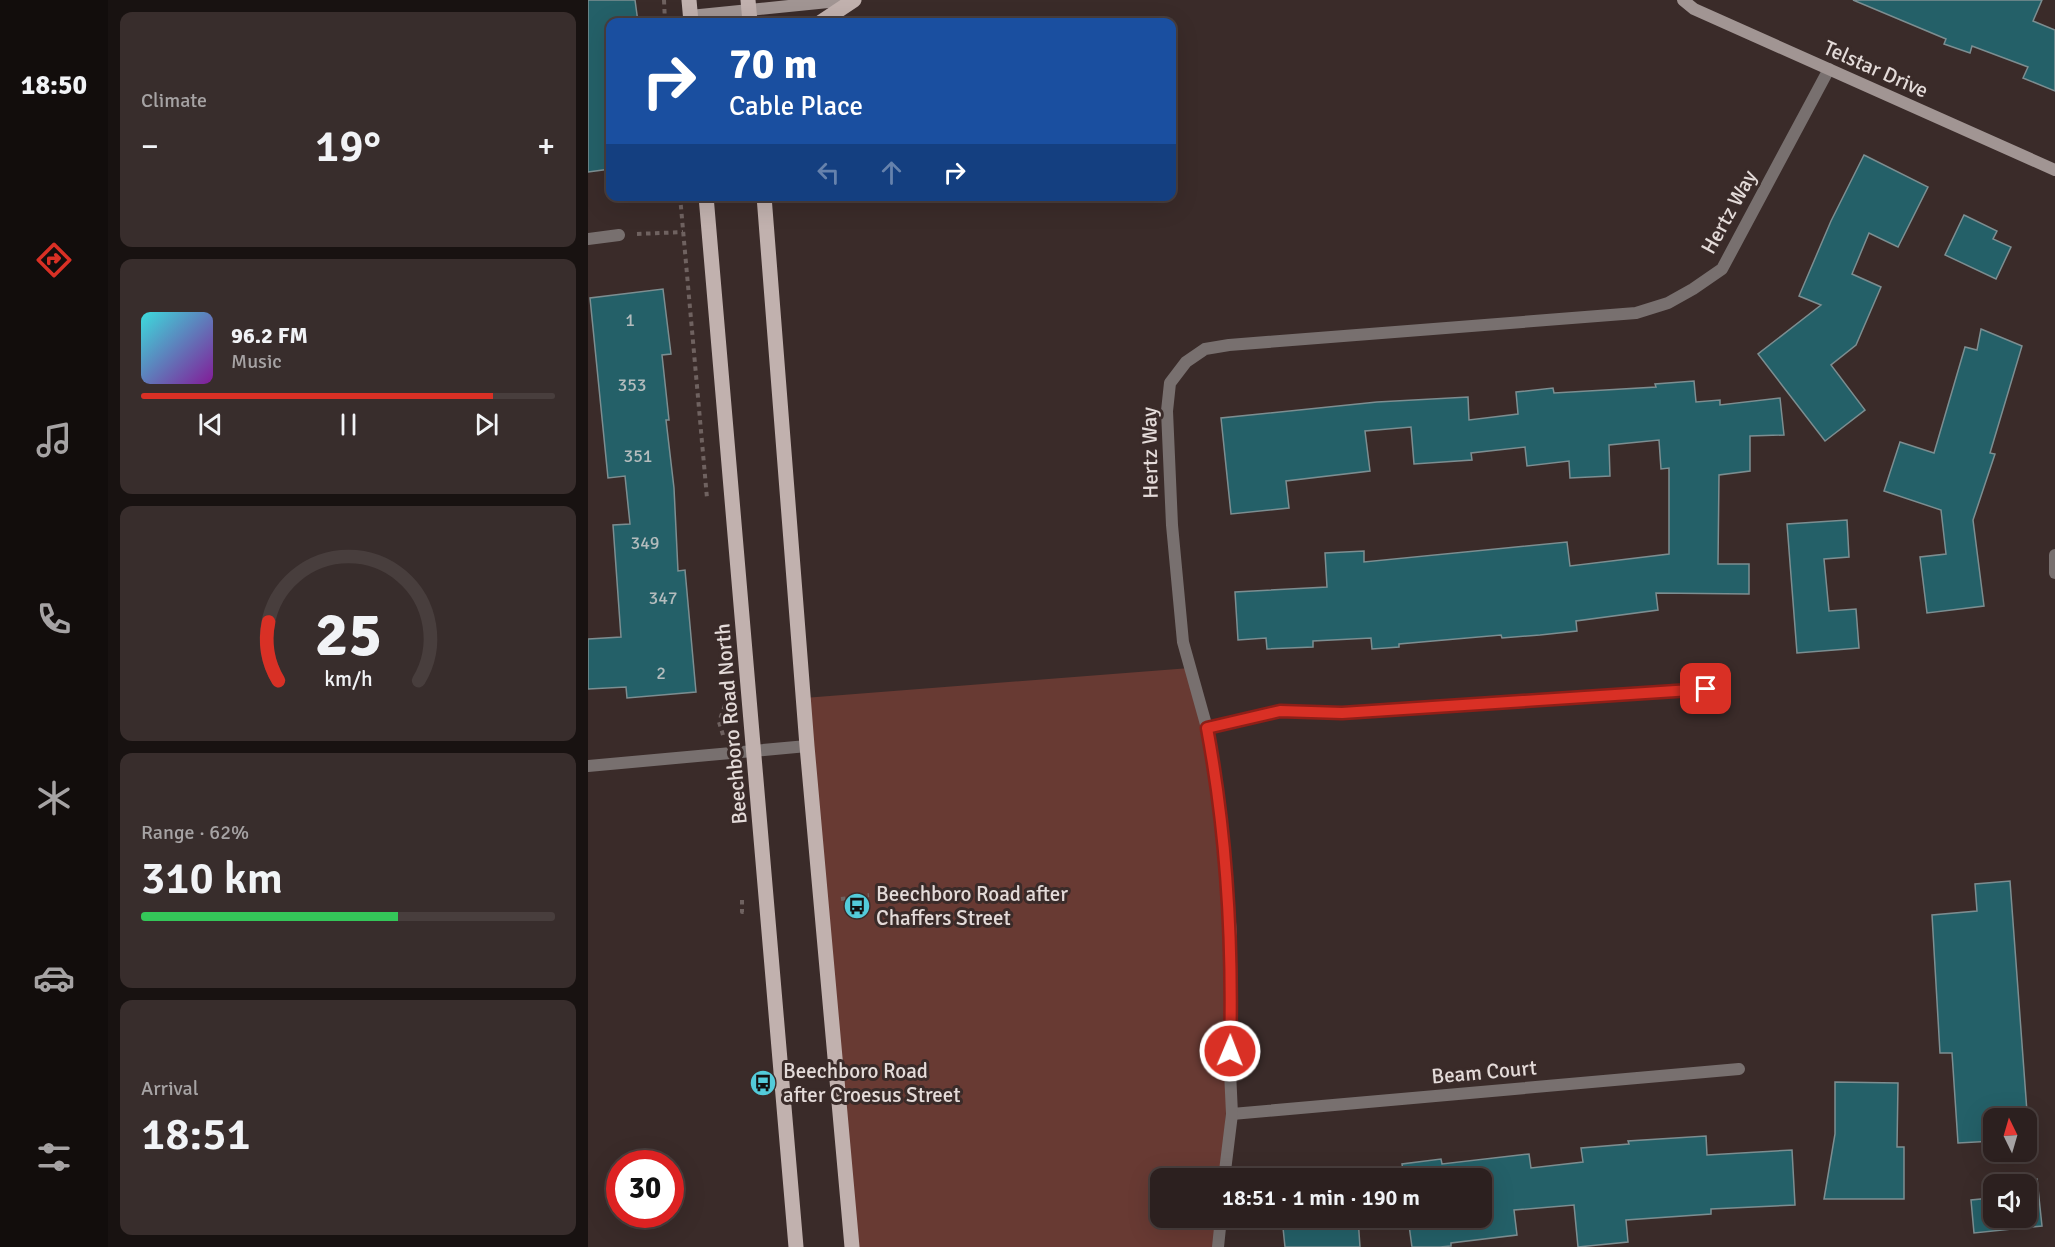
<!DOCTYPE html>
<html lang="en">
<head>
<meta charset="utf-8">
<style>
  body { margin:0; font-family:Signika,sans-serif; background:#382d2c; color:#f1f3f6; height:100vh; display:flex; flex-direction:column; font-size:22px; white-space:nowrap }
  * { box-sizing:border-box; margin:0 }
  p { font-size:20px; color:#a6a3a4 }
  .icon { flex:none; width:33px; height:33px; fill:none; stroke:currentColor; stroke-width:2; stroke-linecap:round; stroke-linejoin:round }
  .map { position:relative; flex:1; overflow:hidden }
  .side { display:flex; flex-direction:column; gap:12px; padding:12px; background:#181211; width:480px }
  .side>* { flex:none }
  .guide { position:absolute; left:18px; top:18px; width:570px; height:183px; border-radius:12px; box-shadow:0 6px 24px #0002,0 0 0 2px #483e3d; background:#1a4fa0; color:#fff; overflow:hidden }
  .needle { width:39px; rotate:355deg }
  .tools { position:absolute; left:1395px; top:1108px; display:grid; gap:12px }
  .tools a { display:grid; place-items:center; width:54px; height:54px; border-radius:12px; background:#2c201f; box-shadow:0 6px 24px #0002,0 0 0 2px #483e3d; font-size:30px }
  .speed { position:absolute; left:18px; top:1150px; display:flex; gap:12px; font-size:30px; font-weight:700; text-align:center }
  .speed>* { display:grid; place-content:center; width:78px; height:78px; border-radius:50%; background:#2c201f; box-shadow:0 6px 24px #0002,0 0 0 2px #483e3d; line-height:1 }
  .speed .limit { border:9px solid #d22; background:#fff; color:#111 }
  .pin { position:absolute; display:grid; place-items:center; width:51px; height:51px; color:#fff; margin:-26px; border-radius:12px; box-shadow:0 3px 9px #0006 }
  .me { position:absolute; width:66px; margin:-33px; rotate:1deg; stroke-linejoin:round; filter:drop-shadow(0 0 4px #0008) }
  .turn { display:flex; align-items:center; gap:21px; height:126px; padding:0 24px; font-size:27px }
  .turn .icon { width:78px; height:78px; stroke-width:2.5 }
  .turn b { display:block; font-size:42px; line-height:51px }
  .lanes { display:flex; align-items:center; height:57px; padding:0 24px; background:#0003; justify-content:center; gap:30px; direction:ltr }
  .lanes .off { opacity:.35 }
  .big { font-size:45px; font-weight:600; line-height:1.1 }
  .side .widget { flex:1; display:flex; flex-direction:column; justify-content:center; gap:9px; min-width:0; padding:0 21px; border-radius:12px; background:#382d2c }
  .side .dial { align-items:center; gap:0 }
  .dial svg { height:156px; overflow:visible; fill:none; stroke:#483e3d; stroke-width:7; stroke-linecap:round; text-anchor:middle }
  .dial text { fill:#f1f3f6; stroke:none }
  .song { display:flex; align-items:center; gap:18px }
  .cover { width:72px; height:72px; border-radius:9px; background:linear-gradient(135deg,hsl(180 70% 55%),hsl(290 70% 35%)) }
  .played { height:6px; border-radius:3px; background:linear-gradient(90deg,#d93025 85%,#483e3d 85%) }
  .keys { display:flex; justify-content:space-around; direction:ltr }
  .heat { display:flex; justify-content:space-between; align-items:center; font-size:33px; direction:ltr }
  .charge { height:9px; border-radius:4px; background:linear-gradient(90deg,#34c759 62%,#483e3d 0) }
  .trip { position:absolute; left:562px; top:1168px; width:342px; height:60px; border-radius:12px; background:#2c201f; box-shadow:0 6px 24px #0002,0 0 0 2px #483e3d; font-weight:600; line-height:60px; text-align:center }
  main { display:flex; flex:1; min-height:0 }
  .dock { display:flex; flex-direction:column; width:108px; justify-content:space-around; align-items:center; background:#120d0c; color:#a6a3a4 }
  .dock .icon { width:42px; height:42px }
  .dock .on { color:#d93025 }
  .dock b { font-size:27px; color:#f1f3f6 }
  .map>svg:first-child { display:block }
  .green { fill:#683a33 }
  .building { fill:#246068; stroke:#7c8e91; stroke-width:1.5; fill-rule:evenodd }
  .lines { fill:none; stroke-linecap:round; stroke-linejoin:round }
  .path { stroke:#6f6260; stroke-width:4; stroke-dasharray:4.5 4.5; stroke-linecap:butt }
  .street { stroke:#78706f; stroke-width:12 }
  .secondary { stroke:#a19593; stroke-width:12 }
  .primary { stroke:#c1b1ae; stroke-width:15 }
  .route-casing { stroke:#8d1f18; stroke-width:15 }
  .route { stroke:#d93025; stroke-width:10 }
  .labels { text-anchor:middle; stroke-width:6; stroke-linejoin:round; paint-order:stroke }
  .number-label { font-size:18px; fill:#b4bcbd }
  .street-label { font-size:21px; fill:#e4dbd9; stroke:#3a2b29 }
  .poi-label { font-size:21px; fill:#e4dbd9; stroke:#3a2b29; text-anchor:start }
</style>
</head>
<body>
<main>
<nav class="dock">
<b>18:50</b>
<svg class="icon on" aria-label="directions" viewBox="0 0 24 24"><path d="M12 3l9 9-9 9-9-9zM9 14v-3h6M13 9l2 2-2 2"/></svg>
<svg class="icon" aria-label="music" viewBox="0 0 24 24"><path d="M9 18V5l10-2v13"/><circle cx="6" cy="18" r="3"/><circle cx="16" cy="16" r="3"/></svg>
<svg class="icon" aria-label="phone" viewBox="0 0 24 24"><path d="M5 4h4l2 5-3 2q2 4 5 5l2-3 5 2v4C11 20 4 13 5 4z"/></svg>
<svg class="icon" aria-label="climate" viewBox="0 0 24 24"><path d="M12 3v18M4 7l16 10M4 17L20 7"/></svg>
<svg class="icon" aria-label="car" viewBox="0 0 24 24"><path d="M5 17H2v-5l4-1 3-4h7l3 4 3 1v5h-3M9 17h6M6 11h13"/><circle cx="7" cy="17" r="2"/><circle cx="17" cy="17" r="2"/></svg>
<svg class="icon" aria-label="filters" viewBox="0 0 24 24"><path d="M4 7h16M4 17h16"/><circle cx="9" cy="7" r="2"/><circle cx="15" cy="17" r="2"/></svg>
</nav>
<section class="side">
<div class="widget"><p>Climate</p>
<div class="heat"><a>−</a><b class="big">19°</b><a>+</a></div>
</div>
<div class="widget">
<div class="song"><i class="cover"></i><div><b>96.2 FM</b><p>Music</p></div></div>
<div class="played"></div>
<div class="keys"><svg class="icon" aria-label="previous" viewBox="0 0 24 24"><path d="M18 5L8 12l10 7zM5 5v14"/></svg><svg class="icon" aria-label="pause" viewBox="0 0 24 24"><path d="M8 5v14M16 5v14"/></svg><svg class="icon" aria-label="next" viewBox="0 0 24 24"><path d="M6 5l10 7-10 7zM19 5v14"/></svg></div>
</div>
<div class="widget dial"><svg viewBox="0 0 100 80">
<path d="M14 69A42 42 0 1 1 86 69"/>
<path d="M14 69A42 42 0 0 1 9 39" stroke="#d93025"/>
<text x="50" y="56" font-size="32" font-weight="700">25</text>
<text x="50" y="72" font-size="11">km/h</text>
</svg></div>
<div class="widget"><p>Range · 62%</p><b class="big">310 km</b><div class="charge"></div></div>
<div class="widget"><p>Arrival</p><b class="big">18:51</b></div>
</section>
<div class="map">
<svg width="1467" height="1247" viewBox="0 0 1467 1247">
  <rect width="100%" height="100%" fill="#3a2b29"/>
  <path class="green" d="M602,668l17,60 24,206 -7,245h-63v39h60l-3,29h-366l-48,-549z"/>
  <g class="building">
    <path d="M0,0h47l3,22h-28v147l-22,3z"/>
    <path d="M1265,0h189l-9,21 22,9v61l-32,-13 5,-11 -56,-21 -2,7 -26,-9 2,-5z"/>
    <path d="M1276,155l64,32 -30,60 -29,-14 -17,41 29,13 -25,58 -25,20 34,45 -40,31 -67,-87 63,-49 -22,-9 32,-75z"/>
    <path d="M1376,215l33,16 -4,8 18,8 -15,32 -51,-24z"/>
    <path d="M75,289l8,65 -9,1 7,65h-3l8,68 4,83 7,-1 11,122 -69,6 -1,-11 -38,2v-50l33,-2 -8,-112 17,-1 -5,-48 -17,2 -18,-180z"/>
    <path d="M1393,329l41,17 -32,107 5,1 -22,66 11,86 -57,7 -7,-56 26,-3 -5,-44 -57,-19 16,-49 34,11 31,-106 12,3z"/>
    <path d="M1106,381l2,21 24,-2v5l60,-7 4,37 -34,1v35l-31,4 -1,89h31v30l-93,-1 2,17 -82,11 1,10 -37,4 -38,3 -1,-3 -102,9v3l-27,2 -1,-11 -58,3v6l-46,2 -1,-11 -28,2 -3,-48 92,-5 -2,-34 39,-2v11l203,-20 3,24 99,-12v-86l-8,1 -2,-29 -50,5 1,31 -40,2 -1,-17 -42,5 -2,-19 -54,6 1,7 -58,4 -3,-37 -46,4 5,40 -84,10 3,27 -58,6 -10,-96 156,-16 91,-5 1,23 49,-6 -2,-22 37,-4 1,5 102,-6 -1,-3z"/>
    <path d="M1259,520l2,37 -25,2 5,52 27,-2 3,39 -62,5 -10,-129z"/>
    <path d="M1422,881l19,258h-3v-20h-32v22l-36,2 -6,-90h-12l-8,-138 45,-4 -2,-27z"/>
    <path d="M1247,1082l63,1 -1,64h7v52h-80l11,-65z"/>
    <path d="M1118,1136l1,19 85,-5 3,55 -84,4v5l-85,6 2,22 -50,5 -4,-42 -60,5 3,25 -66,8v3l-11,1h-28l-4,-29h74v-39h-78l-2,-15 39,-5 1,5 87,-10 2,14 52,-6 -2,-14 48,-4 -1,-3z"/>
    <path d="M766,1172v7h-75v-1z"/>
    <path d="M1449,1179l5,47 -68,7 -3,-33 20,-2 -1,-14zM1406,1185h32v33h-32z"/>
    <path d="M694,1218h76l2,29h-75z"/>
  </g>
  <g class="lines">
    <g class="path">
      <path d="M76,0l1,22"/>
      <path d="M92,196l27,302"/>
      <path d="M49,234l46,-2"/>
      <path d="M135,735l-4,-13 6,-17"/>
      <path d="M253,899l28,-4"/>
      <path d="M154,900v12l5,-1"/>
    </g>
    <g class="street">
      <path d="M0,239l31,-4"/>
      <path d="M1467,555v18"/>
      <path d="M619,728l73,-17 62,2 364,-24"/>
      <path d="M0,766l219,-20"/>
      <path d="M644,1114l507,-45"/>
      <path d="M636,1179l8,-65 -2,-43 1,-137 -9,-107 -7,-51 -8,-48 -24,-86 -11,-117 -5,-114 3,-28 16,-21 19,-13 24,-4 407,-32 32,-10 25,-14 29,-20 107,-200"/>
      <path d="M630,1247l3,-29"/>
    </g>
    <g class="secondary">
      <path d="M1095,0l11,9 361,161"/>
      <path d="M102,16l158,-16"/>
    </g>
    <g class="primary">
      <path d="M101,0l2,22"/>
      <path d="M160,0l2,22"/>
      <path d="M233,22l33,-22"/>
      <path d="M118,196l90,1051"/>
      <path d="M176,196l43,550 45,501"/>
    </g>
  </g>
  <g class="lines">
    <defs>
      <path id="route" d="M642,1051c3,-108 -3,-216 -23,-323l73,-17 62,2 364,-24"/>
    </defs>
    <use href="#route" class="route-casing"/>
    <use href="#route" class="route"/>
  </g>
  <defs>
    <symbol id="bus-disc" viewBox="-11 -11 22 22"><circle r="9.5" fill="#53cbda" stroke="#3a2b29"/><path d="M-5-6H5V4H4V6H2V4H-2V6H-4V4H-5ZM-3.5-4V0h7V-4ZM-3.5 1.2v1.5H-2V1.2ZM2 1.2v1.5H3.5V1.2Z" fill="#111"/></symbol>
  </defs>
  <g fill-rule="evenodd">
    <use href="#bus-disc" x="254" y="891" width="30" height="30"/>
    <use href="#bus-disc" x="160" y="1068" width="30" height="30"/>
  </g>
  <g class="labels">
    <g class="number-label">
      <text x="42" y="326">1</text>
      <text x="44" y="391">353</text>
      <text x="50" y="462">351</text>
      <text x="57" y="549">349</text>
      <text x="75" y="604">347</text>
      <text x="73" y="679">2</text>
    </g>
    <g class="street-label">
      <text transform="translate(1288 69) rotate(24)" y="7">Telstar Drive</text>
      <text transform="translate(1141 212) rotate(-61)" y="7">Hertz Way</text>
      <text transform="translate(562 453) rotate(-91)" y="7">Hertz Way</text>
      <text transform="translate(143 724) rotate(-95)" y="7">Beechboro Road North</text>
      <text transform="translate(896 1072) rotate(-5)" y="7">Beam Court</text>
    </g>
    <g class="poi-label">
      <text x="288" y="901">Beechboro Road after<tspan x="288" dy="24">Chaffers Street</tspan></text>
      <text x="195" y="1078">Beechboro Road<tspan x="195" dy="24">after Croesus Street</tspan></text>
    </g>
  </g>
</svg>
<div class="tools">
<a><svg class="needle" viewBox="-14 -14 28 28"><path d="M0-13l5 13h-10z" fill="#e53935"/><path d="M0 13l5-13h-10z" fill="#a6a3a4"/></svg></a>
<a><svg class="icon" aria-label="sound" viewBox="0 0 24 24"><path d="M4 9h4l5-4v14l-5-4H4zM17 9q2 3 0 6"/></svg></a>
</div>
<div class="speed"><div class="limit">30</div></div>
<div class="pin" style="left:1118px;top:689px;background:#d93025"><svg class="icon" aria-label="arrive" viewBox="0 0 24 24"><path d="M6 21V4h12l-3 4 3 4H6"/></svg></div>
<svg class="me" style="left:642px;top:1051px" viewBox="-20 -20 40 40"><circle r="17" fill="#d93025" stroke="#fff" stroke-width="3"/><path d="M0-11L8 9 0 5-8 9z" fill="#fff"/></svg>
<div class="trip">18:51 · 1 min · 190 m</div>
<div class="guide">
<div class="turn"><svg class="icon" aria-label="right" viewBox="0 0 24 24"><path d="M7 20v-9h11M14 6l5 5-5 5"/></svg><div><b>70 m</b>Cable Place</div></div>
<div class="lanes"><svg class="icon off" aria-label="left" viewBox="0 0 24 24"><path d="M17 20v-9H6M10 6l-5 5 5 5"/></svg><svg class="icon off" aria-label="ahead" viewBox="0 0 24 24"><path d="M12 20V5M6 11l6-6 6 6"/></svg><svg class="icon" aria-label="right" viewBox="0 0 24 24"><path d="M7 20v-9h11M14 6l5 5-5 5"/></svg></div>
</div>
</div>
</main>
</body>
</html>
